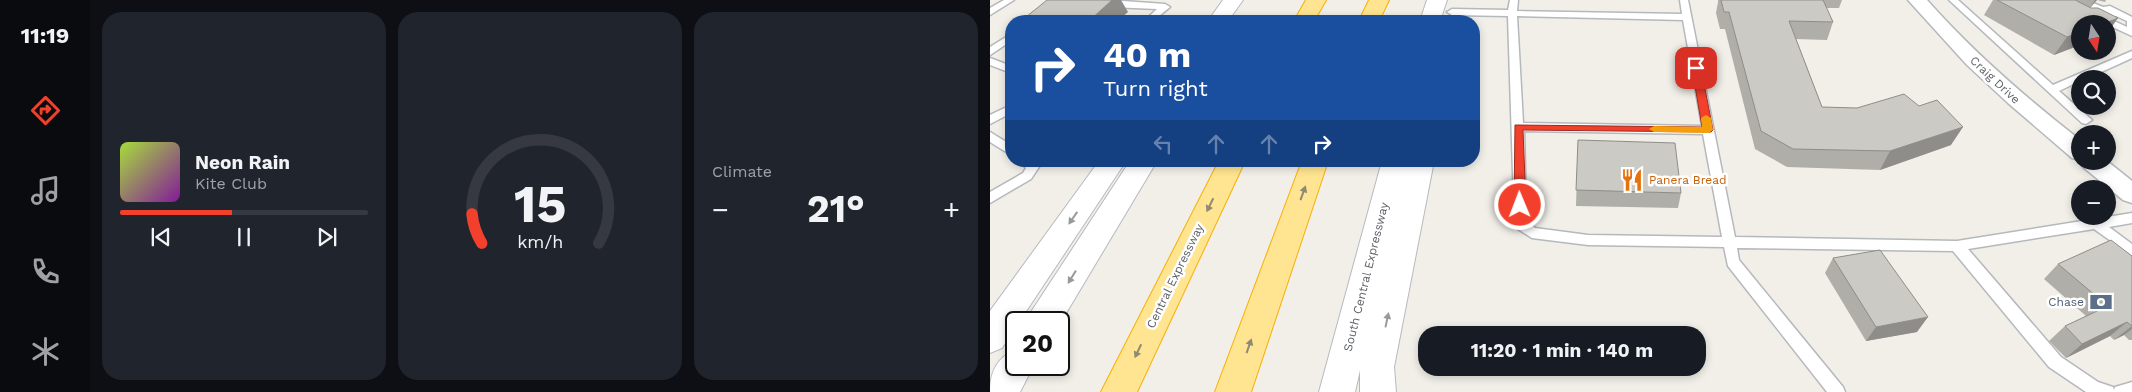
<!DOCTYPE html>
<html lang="en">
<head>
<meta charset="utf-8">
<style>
  body { margin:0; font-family:"Work Sans",sans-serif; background:#20242c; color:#f1f3f6; height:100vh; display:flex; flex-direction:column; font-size:19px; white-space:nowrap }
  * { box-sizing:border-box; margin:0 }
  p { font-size:16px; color:#9ea1a6 }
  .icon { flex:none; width:28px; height:28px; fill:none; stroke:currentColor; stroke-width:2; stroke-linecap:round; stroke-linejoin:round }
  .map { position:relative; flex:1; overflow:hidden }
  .side { display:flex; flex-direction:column; gap:12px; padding:12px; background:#0d0f14; width:900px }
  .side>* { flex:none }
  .hud { position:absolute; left:15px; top:15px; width:475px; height:152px; border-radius:20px; box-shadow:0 2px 8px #0003; background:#1a4fa0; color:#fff; overflow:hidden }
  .needle { width:32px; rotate:168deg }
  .fabs { position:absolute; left:1081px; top:15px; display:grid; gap:10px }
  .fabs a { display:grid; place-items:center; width:45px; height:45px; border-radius:50%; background:#171b24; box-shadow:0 2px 8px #0003; font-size:25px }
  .speed { position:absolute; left:15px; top:311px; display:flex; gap:10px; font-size:25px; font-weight:700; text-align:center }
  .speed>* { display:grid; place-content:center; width:65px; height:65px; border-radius:50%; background:#171b24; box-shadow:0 2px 8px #0003; line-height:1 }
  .speed .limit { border:2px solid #111; border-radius:8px; background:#fff; color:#111 }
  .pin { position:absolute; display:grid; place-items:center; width:42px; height:42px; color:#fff; margin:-21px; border-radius:10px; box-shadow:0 2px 8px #0006 }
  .me { position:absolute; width:55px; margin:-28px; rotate:359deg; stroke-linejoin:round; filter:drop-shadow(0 0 4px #0008) }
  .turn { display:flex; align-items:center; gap:18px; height:105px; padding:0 15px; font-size:22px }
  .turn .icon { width:65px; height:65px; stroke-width:2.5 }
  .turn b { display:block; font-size:35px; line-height:42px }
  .lanes { display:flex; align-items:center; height:48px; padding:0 15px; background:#0003; justify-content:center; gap:25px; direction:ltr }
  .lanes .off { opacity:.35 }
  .big { font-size:38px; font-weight:700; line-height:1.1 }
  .side .widget { flex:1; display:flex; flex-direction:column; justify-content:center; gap:8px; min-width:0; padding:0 18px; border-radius:20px; background:#20242c }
  .side .dial { align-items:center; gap:0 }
  .dial svg { height:130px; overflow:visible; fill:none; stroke:#363941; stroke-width:7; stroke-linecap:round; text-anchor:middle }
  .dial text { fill:#f1f3f6; stroke:none }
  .song { display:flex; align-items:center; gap:15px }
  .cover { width:60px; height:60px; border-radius:8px; background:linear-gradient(135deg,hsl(80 70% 55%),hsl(290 70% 35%)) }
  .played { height:5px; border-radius:2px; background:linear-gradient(90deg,#f2402d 45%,#363941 45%) }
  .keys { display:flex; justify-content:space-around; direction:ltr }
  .heat { display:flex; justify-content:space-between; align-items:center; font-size:28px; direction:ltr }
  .side .tiles { flex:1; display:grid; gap:12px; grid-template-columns:repeat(3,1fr) }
  .trip { position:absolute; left:428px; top:326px; width:288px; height:50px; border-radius:20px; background:#171b24; box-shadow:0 2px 8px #0003; font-weight:700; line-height:50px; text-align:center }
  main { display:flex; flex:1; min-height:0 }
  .tabs { display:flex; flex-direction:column; width:90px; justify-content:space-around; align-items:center; background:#090b0e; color:#9ea1a6 }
  .tabs .icon { width:35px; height:35px }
  .tabs .selected { color:#f2402d }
  .tabs b { font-size:22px; color:#f1f3f6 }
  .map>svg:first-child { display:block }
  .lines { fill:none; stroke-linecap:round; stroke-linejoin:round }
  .lane-casing { stroke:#b5b8bc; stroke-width:3 }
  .street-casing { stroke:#b5b8bc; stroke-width:3 }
  .secondary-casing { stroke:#b6babf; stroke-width:2 }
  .highway-casing { stroke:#f9af00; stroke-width:2 }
  .lane { fill:#fff; fill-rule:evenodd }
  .street { fill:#fff; fill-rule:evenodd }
  .secondary { fill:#fff; fill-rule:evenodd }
  .highway { fill:#ffe591; fill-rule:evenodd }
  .wall { fill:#afaea9 }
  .shaded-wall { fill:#8f8d89 }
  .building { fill:#cccac4; stroke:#8f8d89 }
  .oneway { fill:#8f8a74 }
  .oneway2 { fill:#979a9d }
  .route { fill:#f2402d; stroke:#9d2a1d }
  .slow { fill:#f59e0b }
  .labels { text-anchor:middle; stroke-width:5; stroke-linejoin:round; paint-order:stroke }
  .street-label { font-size:12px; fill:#5f6368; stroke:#fff }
  .food-label { font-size:12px; fill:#c56008; stroke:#fff; text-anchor:start }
  .service-label { font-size:12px; fill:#4e5e75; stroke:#fff; text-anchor:end }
</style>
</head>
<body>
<main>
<nav class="tabs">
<b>11:19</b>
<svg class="icon selected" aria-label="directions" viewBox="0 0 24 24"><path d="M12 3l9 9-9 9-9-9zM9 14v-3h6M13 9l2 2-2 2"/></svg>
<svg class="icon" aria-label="music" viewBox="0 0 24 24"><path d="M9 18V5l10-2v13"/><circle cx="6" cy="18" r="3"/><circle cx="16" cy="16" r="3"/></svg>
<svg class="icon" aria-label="phone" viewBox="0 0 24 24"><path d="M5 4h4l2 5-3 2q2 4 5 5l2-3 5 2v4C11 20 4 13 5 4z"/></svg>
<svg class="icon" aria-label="climate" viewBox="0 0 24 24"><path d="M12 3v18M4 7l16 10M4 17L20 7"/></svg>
</nav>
<section class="side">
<div class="tiles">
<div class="widget">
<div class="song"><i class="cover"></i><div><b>Neon Rain</b><p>Kite Club</p></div></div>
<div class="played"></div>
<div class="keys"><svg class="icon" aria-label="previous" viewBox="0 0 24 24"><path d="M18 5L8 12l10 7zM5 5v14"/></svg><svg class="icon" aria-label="pause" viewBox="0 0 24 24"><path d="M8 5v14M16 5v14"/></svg><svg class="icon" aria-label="next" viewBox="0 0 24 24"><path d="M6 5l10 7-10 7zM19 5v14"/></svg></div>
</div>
<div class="widget dial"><svg viewBox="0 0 100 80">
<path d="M14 69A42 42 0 1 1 86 69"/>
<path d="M14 69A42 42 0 0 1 8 51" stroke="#f2402d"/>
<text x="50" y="56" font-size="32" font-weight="700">15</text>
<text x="50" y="72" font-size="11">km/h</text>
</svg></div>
<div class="widget"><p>Climate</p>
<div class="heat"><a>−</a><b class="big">21°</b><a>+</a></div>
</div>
</div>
</section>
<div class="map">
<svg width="1142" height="392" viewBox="0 0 1142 392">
  <rect width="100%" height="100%" fill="#f1efe8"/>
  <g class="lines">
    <defs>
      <g id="lane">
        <path d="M14,0h10l-24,15v-7z"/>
        <path d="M119,0l56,4 5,3 -17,14h-9l13,-12 -47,-2 -4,-3z"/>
        <path d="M520,0h8l-1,11 165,3 -2,-14h8l47,237 222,4 175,-28v10l-23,4 23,17v12l-38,-27 -126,20 93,108 37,25 15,5 1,3 1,-3 17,-5v10h-46l-37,-25 -96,-116 -216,-3 2,12 104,127 2,5h-18l-99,-126 -4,-19 -136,-2 -56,-7 -14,-9 -4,-24 -6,-189 -56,-1 -5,-3 5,-3 56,1zM527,16l166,4 19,106 -179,-3zM534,131l179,3 19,103 -134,-2 -53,-7 -6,-5 -3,-18z"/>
        <path d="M959,0h9l95,85 79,-34v7l-46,21h-6v2l-21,10 33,29 -6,4 -4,-1z"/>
        <path d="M1103,3l10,4 7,-1 22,11v19l-37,-17v-4h6l26,12v-6l-11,-5 -7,1 -19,-9 -1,-2z"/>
        <path d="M21,34v7l-21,14v-8z"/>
        <path d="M0,58l21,8v7l-21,-8z"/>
        <path d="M21,105v8l-21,11v-9z"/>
        <path d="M0,132l21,13v10l-21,-13z"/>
        <path d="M29,161h14l6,6 -8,12 -41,24v-11l33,-19 3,-5z"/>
      </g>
      <path id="street" d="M918,0h19c46,52 98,97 153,140v21h27l25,20v22l-9,-3 -40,-33 -4,-6 1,-1 -8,-2 -64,-55 -41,-38z"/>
      <g id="secondary">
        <path d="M233,0h20l-15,21h-20z"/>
        <path d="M437,0h20l-7,21h-20z"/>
        <path d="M109,161h27l-107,161h-3v5l-14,21 -12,5v-42z"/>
        <path d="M140,161h27l-98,164v-3h-32l4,-10z"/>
        <path d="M392,161h52l-40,206 2,25h-36v-22l-5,22h-36z"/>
        <path d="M26,350v15h18l-14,27h-30c0,-20 7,-35 26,-42z"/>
      </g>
      <g id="highway">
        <path d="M316,0h20l-12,21h-20z"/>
        <path d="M379,0h20l-10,21h-20z"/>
        <path d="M229,161h26l-108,231h-36z"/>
        <path d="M312,161h26l-77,231h-36z"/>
      </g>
    </defs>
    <use href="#lane" class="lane-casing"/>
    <use href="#street" class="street-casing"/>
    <use href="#secondary" class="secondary-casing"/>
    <use href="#highway" class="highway-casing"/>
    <use href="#lane" class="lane"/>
    <use href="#street" class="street"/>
    <use href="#secondary" class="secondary"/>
    <use href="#highway" class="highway"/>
  </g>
  <g class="wall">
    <path d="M728,0h124l-3,8h-13l7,14 -6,18 -31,-1 26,68 129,38 -71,25 -93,-3 -32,-18 -30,-120h-5l-4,-16 2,-11z"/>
    <path d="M1003,0h113l-1,2 -8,-2 -7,8 -10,16v21l-26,10 -70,-40z"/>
    <path d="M588,140l103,53 -3,15 -102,-2z"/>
    <path d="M1142,256v84h-3l-5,-5 -10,5 -4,-4 -44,22 -17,-17 16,-15 21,-10 -42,-37 14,-15z"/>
    <path d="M843,258l84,74 -51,9 -41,-68z"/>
  </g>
  <g class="shaded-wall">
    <path d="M122,0h9l7,12 -10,9h-29z"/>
    <path d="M1105,0h2l-7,8z"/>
    <path d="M1128,18l-10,14v-8h-5z"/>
    <path d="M1090,32v13l-26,10 13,-18z"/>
    <path d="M973,127l-12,18 -71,25 10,-19z"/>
    <path d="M938,317l-11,15 -51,9 10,-14z"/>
    <path d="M1137,322l-17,14 -44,22 16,-14z"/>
    <path d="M1142,326v3l-8,6 -10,5z"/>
  </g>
  <g class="building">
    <path d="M57,0h65l-23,21h-68z"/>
    <path d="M731,0h102l10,22 -44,-1 33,86 35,1 47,-14 15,12 18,-6 26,27 -73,24 -97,-2 -32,-18 -32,-119h-5z"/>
    <path d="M1007,0h79l1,1 14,7h7l20,10 -15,6h-23v8l-13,5z"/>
    <path d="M588,140l97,3 6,50 -105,-3z"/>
    <path d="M1121,240l21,16v70l-5,-4 -45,22 -17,-18 43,-20 -50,-42z"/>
    <path d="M890,250l48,67 -52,10 -43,-69z"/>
  </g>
  <defs><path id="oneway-solid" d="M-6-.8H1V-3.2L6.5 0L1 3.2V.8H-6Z" transform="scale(1.25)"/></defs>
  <g class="oneway">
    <use href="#oneway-solid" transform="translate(313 193) rotate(-70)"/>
    <use href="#oneway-solid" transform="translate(220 205) rotate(116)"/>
    <use href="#oneway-solid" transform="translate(259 346) rotate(-71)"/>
    <use href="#oneway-solid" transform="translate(148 351) rotate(115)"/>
  </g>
  <g class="oneway2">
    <use href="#oneway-solid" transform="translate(83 218) rotate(125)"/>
    <use href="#oneway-solid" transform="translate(82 277) rotate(122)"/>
    <use href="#oneway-solid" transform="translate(397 320) rotate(-78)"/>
  </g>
  <path class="route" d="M706,65l5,3 12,62 -2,2 -188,-2 3,75 -6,4 -4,-1 -2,-3 1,-80 187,2 -10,-59z"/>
  <path class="slow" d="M716,115l5,3 2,12 -5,3 -54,-1 -5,-3 5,-3 48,1 -1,-9z"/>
  <defs>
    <symbol id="restaurant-bare" viewBox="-9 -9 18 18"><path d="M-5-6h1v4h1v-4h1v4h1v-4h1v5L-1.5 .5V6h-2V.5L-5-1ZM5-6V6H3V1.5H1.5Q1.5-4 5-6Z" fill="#e8710a" stroke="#fff" stroke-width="2.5" paint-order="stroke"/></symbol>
    <symbol id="bank-bare" viewBox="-9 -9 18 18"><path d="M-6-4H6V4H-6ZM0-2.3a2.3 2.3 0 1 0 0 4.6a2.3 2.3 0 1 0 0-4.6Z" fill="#5c6f8a" stroke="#fff" stroke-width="2.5" paint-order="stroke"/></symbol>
  </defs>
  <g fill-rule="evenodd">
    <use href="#restaurant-bare" x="626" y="164" width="32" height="32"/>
    <use href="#bank-bare" x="1095" y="286" width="32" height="32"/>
  </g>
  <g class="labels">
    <g class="street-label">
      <text transform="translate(1005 80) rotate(43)" y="4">Craig Drive</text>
      <text transform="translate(185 276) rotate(-64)" y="4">Central Expressway</text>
      <text transform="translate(376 277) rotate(-76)" y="4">South Central Expressway</text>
    </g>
    <g class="food-label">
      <text x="659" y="184">Panera Bread</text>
    </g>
    <g class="service-label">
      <text x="1094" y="306">Chase</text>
    </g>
  </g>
</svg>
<div class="fabs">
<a><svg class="needle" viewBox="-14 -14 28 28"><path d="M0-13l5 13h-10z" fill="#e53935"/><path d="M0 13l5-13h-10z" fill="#9ea1a6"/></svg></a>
<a><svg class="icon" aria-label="search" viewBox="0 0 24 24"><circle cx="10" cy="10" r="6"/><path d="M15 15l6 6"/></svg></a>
<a>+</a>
<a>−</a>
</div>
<div class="speed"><div class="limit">20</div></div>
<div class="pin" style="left:706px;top:68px;background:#d93025"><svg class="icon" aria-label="arrive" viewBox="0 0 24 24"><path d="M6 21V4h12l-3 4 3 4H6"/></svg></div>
<svg class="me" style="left:530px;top:205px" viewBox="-20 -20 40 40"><circle r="17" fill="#f2402d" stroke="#fff" stroke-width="3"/><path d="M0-11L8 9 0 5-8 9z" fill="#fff"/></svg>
<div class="trip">11:20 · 1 min · 140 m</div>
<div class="hud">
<div class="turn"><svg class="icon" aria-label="right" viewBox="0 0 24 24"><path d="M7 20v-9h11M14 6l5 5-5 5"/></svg><div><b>40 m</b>Turn right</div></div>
<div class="lanes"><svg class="icon off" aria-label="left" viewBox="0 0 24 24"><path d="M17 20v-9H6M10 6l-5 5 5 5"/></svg><svg class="icon off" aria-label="ahead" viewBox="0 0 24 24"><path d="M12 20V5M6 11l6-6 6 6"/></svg><svg class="icon off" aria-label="ahead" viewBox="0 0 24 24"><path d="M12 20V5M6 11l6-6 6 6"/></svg><svg class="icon" aria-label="right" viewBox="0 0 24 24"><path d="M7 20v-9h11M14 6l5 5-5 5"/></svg></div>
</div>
</div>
</main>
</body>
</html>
